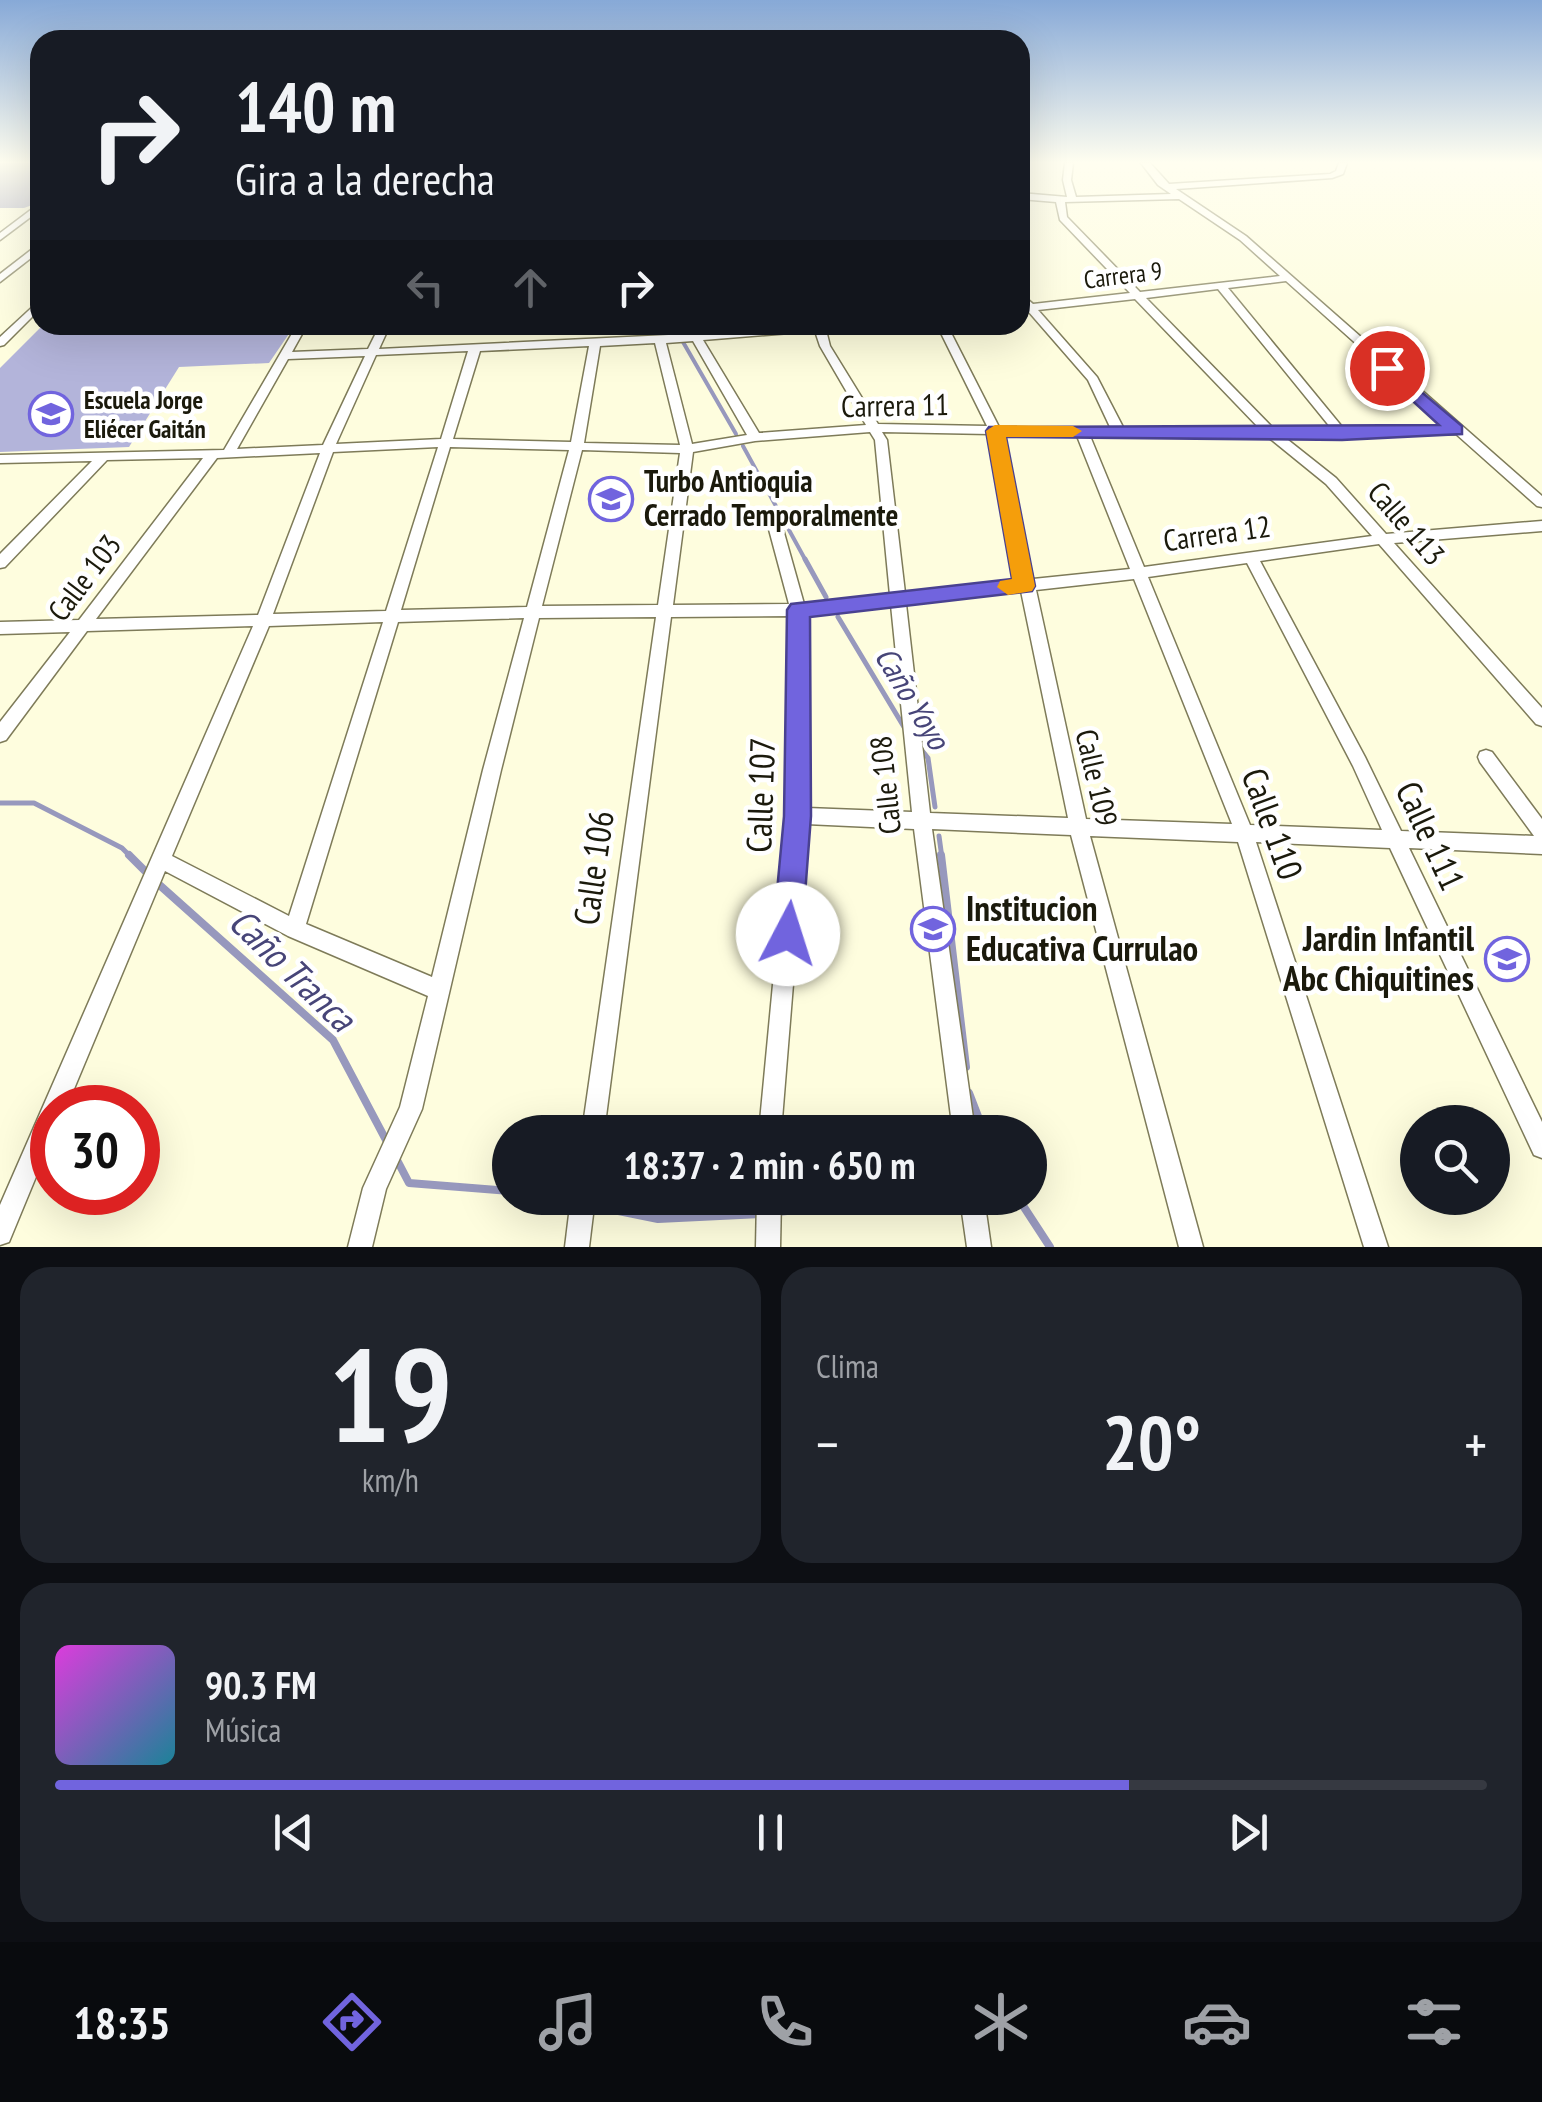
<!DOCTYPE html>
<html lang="es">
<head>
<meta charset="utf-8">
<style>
  body { margin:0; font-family:"PT Sans Narrow",sans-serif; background:#20242c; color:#f1f3f6; height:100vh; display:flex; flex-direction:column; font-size:38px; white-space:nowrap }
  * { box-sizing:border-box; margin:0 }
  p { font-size:32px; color:#9ea1a6 }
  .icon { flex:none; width:55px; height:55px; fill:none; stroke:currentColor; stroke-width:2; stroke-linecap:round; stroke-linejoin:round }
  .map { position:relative; height:1247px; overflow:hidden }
  .side { display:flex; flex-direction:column; gap:20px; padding:20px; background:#0d0f14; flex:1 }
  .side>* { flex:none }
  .guide { position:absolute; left:30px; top:30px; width:1000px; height:305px; border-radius:30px; box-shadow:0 10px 40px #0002; background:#171b24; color:#f1f3f6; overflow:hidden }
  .tools { position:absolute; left:1400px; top:1105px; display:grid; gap:20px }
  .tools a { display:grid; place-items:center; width:110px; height:110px; border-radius:50%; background:#171b24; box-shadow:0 10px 40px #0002; font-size:50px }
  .speed { position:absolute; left:30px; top:1085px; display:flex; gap:20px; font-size:50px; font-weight:700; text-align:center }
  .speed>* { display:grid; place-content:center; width:130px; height:130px; border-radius:50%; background:#171b24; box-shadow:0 10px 40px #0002; line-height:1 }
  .speed .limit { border:15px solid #d22; background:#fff; color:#111 }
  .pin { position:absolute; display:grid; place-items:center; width:85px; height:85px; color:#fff; margin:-42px; border:5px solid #fff; border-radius:50%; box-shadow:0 2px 10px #0007 }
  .me { position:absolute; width:110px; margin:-55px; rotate:5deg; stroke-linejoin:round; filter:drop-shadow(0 0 8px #0008) }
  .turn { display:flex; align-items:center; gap:35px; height:210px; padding:0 40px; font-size:45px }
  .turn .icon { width:130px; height:130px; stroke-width:2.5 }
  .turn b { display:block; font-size:70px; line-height:85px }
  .lanes { display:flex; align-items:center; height:95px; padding:0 40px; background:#0003; justify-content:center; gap:50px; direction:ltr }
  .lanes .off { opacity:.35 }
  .big { font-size:75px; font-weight:800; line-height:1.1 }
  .side .tile { flex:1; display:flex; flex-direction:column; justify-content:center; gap:15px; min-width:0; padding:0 35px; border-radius:30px; background:#20242c }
  .side .dial { align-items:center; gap:0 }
  .dial b { font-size:130px; line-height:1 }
  .song { display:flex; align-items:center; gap:30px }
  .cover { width:120px; height:120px; border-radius:15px; background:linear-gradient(135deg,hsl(300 70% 55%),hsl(190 70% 35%)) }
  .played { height:10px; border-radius:5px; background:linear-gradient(90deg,#7164de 75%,#363941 75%) }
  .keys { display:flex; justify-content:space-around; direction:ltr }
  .heat { display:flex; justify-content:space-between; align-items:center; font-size:55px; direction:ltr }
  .side .tiles { flex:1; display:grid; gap:20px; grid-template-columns:1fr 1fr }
  .tile:last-child { grid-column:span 2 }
  .trip { position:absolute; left:492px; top:1115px; width:555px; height:100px; border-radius:50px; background:#171b24; box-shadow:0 10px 40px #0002; font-weight:800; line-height:100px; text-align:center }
  .menu { display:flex; height:160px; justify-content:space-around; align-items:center; background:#090b0e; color:#9ea1a6 }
  .menu .icon { width:70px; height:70px }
  .menu .on { color:#7164de }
  .menu b { font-size:45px; color:#f1f3f6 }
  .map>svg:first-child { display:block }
  .forest { fill:#b3b4da }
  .water { fill:#9798bd }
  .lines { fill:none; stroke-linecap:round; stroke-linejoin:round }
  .stream-far3 { stroke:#9798bd; stroke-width:2.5 }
  .stream-far2 { stroke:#9798bd; stroke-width:4 }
  .stream-far1 { stroke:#9798bd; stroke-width:5 }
  .stream { stroke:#9798bd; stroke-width:8 }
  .minor-casing { stroke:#7e7b59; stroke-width:3 }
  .minor { fill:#fff; fill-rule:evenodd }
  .route { fill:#7164de; stroke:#494190; stroke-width:2.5 }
  .slow { fill:#f59e0b }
  .labels { text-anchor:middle; stroke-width:9; stroke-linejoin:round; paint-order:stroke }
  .far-street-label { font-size:25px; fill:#1b1a0c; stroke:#fff }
  .far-poi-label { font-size:25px; font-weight:bold; fill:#1b1a0c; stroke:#fff; text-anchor:start }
  .street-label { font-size:30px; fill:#1b1a0c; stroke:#fff }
  .poi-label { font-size:30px; font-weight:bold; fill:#1b1a0c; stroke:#fff; text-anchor:start }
  .water-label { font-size:32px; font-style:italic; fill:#474578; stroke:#fff }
  .near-street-label { font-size:35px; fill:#1b1a0c; stroke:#fff }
  .near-poi-label { font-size:35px; font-weight:bold; fill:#1b1a0c; stroke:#fff; text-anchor:start }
  .near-water-label { font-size:38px; font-style:italic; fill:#474578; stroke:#fff }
</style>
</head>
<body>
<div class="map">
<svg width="1542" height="1247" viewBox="0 0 1542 1247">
  <rect width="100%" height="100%" fill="#fefdde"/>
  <path class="forest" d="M43,325h175l-7,10 60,-4 4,-6h20l-26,38 -90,4 -50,80 -129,5v-84z"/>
  <path class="water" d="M0,163h40v39l-16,6h-24z"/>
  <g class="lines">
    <path class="stream-far3" d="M674,325l4,8"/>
    <g class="stream-far2">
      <path d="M683,342l53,92"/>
      <path d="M743,446l63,115"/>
    </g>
    <g class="stream-far1">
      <path d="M805,559l21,38"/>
      <path d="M838,617l69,115"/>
      <path d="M920,748l8,10 7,49"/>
      <path d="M0,803h34l88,45 10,10"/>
      <path d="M939,836l3,22"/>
    </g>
    <g class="stream">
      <path d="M129,855l18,18"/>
      <path d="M941,855l25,212"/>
      <path d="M155,881l178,159 54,102"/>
      <path d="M969,1093l15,39"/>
      <path d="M397,1160l12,23 101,8"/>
      <path d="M556,1198l18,3"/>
      <path d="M1018,1198l32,49"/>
      <path d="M589,1205l69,14 103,-5"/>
      <path d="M777,1212l141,-14"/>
    </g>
    <defs>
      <g id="minor">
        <path d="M1065,163h8l-2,17 5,17 95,-3 -13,-9 -17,-22h9l19,21 161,-10 6,-3 3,-8h8l-4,11 -11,4 -156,11 70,47 296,260v11l-5,-1 -81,-72 -109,1 -5,3 -5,-2h-54l53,42 50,56 156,-13v10l-148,12 148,165v18l-6,-2 -157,-180 -119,17 105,196 36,74 133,5 -54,-74 -2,-5 2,-5 6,-2 6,2 50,67v35l-133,-6 133,274v36l-8,-3 -144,-307 -134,-6 132,405h-24l-126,-405 -148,-6 113,411h-24l-108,-412 -139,-6 43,303h-22l-39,-303 -108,-5 -25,308h-22l30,-316 2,-200 -120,1 -67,515h-22l74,-515 -117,1 -38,152 -79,339 -36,80 -14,58h-24l15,-59 37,-81 28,-111 -140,-60 -123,-65 -99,237h-14v30l-43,104 -9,3v-40l253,-579 -166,5 -81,109 -6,2v-20l70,-90 -70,2v-12l79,-2 124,-162 -96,2 -102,107 -5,1v-14l92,-93 -92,2v-8l224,-5 73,-125h10l-15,27 76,-3 12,-24h10l-11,24 310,-15 -5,-9h10l5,9 111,-9h45l-5,3 -24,2 4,16 48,78 109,2 -50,-101h10l52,102 112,2 -23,-49 -60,-69 -8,1v-6h3l-3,-4v-9l13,11 97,-11 -70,-73 -4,-18 -36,-3v-6l47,4 -4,-17zM1179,199l61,41 40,36 -140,16 -73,-75 -2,-15zM1286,281l162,145 -105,2 -115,-140zM1218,289l113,139 -57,1 -128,-131zM1135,299l125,130h-136l-27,-52 -59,-67zM815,331l5,15 46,79 -107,8 -56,-93zM693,341l54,94 -55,9 -26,-101zM655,343l25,102 -96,-2 16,-97zM589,346l-18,96 -118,-3 27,-88zM468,351l-27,88 -105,5 40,-89zM365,356l-42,89 -86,4 51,-90zM870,432l5,8 15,155 -86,9 -23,-82 -7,-5 -7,5 22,82 -116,1 20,-153 62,-11zM882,432l108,2 29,147 -114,12 -18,-153zM1002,434l75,2 53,133 -97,10zM1090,436l178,1 58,47 46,52 -228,31zM438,447l-52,164 -113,3 60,-162zM450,447l119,3 -42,157 -126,3zM582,450l98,3 -22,152 -116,1zM320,453l-62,162 -162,4 121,-161zM1247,563l106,203 29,64 -132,-5 -102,-248zM1134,579l98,245 -146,-5 -50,-229zM1021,591l47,227 -138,-5 -24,-209zM891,605l21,207 -105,-4 -2,-193zM524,618l-41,152 -51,207 -126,-53 92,-302zM383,622l-94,294 -117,-60 97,-230z"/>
        <path d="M40,203v7l-40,30v-7z"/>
        <path d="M40,243v8l-40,31v-8z"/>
        <path d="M40,300v9l-36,36 -4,1v-9z"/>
        <path d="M571,1198h24l-6,49h-24z"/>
        <path d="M757,1198h24l-1,49h-24z"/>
        <path d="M960,1198h24l7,49h-24z"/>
      </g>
    </defs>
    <use href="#minor" class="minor-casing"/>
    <use href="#minor" class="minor"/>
  </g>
  <linearGradient id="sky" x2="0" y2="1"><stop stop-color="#87a9d7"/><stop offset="0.48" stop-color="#fffef0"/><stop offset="1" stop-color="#fffef0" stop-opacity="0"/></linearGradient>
  <rect width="1542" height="338" fill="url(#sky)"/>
  <path class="route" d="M1387,363l75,63v8l-120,6 -336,-3 29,149 -3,5 -222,26 1,199 -9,118 -4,10 -10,5 -11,-5 -4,-10 11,-118 3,-206 4,-6 221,-25 -26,-148 3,-4 450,-2 -58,-53 -2,-4z"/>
  <path class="slow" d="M995,425l78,1 9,5 -9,6h-67l29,149 -3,5 -24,4 -11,-8 3,-6 12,-2 -26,-148z"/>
  <defs>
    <symbol id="school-ring" viewBox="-11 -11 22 22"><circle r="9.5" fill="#fff" stroke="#7164de" stroke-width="1.5"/><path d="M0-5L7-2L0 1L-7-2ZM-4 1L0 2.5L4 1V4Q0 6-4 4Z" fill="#7164de"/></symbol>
    <symbol id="university-ring" viewBox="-11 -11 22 22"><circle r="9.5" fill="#fff" stroke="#7164de" stroke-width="1.5"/><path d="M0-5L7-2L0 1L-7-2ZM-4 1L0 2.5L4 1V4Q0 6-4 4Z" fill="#7164de"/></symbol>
  </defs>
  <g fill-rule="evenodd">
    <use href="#school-ring" x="26" y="389" width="50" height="50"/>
    <use href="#university-ring" x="586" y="474" width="50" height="50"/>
    <use href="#school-ring" x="908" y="904" width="50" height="50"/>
    <use href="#school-ring" x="1482" y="934" width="50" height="50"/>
  </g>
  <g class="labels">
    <g class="far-street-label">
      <text transform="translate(1123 275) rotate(-7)" y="9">Carrera 9</text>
    </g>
    <g class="far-poi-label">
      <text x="84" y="409">Escuela Jorge<tspan x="84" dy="29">Eliécer Gaitán</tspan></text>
    </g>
    <g class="street-label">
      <text transform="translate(895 406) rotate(-1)" y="10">Carrera 11</text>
      <text transform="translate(1406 524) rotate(49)" y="10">Calle 113</text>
      <text transform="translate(1217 534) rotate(-8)" y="10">Carrera 12</text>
      <text transform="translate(85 578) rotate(-53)" y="10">Calle 103</text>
      <text transform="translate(1096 778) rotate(77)" y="10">Calle 109</text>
      <text transform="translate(886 785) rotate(-96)" y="10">Calle 108</text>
    </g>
    <g class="poi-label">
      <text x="644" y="492">Turbo Antioquia<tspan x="644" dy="34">Cerrado Temporalmente</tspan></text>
    </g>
    <g class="water-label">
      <text transform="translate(912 698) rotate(59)" y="11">Caño Yoyo</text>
    </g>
    <g class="near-street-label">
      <text transform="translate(761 795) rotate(-88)" y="12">Calle 107</text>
      <text transform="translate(1272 824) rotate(70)" y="12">Calle 110</text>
      <text transform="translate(1430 836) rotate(65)" y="12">Calle 111</text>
      <text transform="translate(594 868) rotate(-82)" y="12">Calle 106</text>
    </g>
    <g class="near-poi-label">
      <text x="966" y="921">Institucion<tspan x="966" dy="40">Educativa Currulao</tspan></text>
      <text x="1474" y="951" text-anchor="end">Jardin Infantil<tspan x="1474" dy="40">Abc Chiquitines</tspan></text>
    </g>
    <g class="near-water-label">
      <text transform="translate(292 970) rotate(44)" y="13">Caño Tranca</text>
    </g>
  </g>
</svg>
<div class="tools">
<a><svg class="icon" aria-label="search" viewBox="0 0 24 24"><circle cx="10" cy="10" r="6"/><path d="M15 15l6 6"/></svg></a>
</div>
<div class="speed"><div class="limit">30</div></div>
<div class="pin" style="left:1387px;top:368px;background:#d93025"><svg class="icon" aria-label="arrive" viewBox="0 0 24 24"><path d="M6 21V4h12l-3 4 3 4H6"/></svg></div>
<svg class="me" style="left:788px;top:934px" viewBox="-20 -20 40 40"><circle r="19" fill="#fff"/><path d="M0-13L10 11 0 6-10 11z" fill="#7164de"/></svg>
<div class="trip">18:37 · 2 min · 650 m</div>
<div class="guide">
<div class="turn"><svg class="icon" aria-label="right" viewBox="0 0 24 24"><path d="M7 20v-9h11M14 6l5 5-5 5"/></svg><div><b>140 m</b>Gira a la derecha</div></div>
<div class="lanes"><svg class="icon off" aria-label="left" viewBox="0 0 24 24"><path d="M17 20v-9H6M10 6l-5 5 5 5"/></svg><svg class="icon off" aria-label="ahead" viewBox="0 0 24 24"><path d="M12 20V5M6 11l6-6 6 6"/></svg><svg class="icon" aria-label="right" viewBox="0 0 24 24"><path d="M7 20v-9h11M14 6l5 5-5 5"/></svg></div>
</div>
</div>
<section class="side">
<div class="tiles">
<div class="tile dial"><b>19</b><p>km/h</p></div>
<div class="tile"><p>Clima</p>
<div class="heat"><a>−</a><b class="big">20°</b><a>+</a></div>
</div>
<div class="tile">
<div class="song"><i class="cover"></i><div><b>90.3 FM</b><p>Música</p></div></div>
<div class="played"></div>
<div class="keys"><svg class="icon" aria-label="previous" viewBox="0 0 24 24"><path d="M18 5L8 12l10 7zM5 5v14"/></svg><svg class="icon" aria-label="pause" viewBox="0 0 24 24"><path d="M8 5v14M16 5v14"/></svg><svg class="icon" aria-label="next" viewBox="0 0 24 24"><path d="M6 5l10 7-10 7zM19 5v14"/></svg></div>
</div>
</div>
</section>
<nav class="menu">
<b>18:35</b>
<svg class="icon on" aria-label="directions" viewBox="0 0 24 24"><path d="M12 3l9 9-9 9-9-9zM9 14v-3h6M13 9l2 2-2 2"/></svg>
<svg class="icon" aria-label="music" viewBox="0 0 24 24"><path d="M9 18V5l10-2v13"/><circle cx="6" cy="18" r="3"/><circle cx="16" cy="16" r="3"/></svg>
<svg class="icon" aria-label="phone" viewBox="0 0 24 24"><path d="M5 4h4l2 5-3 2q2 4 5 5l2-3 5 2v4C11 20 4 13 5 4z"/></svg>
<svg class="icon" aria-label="climate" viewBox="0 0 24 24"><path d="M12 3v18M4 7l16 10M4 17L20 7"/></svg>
<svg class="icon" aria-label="car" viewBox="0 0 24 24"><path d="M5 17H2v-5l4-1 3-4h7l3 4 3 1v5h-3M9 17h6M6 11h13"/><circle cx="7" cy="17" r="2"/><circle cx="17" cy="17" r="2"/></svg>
<svg class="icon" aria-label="filters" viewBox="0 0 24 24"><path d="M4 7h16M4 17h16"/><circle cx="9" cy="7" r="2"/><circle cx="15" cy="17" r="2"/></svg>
</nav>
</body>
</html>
